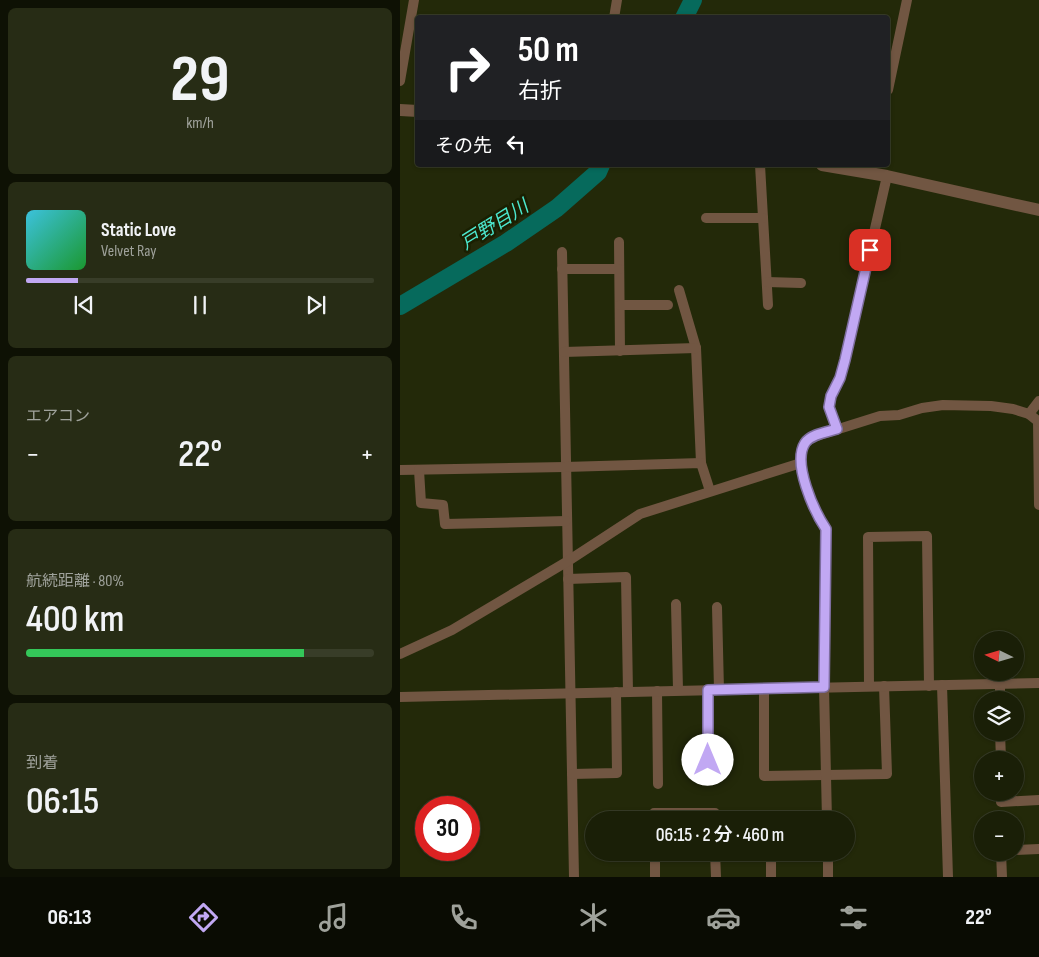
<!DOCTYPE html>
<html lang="ja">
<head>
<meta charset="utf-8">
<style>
  body { margin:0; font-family:"Sofia Sans Condensed","Noto Sans JP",sans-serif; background:#272c15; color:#f1f3f6; height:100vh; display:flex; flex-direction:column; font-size:19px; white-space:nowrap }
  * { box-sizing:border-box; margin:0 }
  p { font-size:16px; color:#9fa29b }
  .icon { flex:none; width:28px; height:28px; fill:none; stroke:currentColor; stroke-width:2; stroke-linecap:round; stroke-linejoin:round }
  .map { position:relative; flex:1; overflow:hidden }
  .panel { display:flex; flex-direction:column; gap:8px; padding:8px; background:#0e1104; width:400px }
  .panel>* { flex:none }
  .top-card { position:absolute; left:15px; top:15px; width:475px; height:152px; border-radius:5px; box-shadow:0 1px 4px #0004,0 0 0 1px #383d28; background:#202124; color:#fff; overflow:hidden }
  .needle { width:32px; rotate:275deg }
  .tools { position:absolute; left:574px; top:631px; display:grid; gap:10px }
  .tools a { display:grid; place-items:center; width:50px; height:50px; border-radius:50%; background:#1a1f07; box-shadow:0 1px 4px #0004,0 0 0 1px #383d28; font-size:25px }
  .speed { position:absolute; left:15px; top:796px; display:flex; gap:10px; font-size:25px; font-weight:700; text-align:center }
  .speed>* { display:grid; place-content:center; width:65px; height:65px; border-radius:50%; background:#1a1f07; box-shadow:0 1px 4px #0004,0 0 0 1px #383d28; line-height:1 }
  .speed .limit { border:8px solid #d22; background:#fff; color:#111 }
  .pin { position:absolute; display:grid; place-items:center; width:42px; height:42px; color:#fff; margin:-21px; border-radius:10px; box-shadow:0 2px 8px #0006 }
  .me { position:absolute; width:55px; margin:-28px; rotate:0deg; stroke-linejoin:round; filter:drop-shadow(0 0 4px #0008) }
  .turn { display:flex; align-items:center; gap:18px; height:105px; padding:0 20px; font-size:22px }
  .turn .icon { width:65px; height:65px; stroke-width:2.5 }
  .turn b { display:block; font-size:35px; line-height:42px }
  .then { display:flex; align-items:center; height:48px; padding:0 20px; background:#0003; gap:10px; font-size:19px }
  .big { font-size:38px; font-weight:600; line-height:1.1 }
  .panel .tile { flex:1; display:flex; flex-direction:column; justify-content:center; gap:8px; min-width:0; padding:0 18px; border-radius:8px; background:#272c15 }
  .panel .dial { align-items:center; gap:0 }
  .dial b { font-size:65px; line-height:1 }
  .song { display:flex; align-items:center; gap:15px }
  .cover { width:60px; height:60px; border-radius:8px; background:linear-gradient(135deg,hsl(190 70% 55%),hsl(130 70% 35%)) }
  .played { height:5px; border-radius:2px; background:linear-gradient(90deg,#c1a8f3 15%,#383d28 15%) }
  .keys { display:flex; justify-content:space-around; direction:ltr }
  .heat { display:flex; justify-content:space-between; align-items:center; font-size:28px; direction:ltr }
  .charge { height:8px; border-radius:4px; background:linear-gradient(90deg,#34c759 80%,#383d28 0) }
  .trip { position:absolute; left:185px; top:811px; width:270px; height:50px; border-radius:25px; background:#1a1f07; box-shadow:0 1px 4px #0004,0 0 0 1px #383d28; font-weight:600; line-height:50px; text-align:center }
  .tabs { display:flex; height:80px; justify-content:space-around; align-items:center; background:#0a0c03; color:#9fa29b }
  .tabs .icon { width:35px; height:35px }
  .tabs .on { color:#c1a8f3 }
  .tabs b { font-size:22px; color:#f1f3f6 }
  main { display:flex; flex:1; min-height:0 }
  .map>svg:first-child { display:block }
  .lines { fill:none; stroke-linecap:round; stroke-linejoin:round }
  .river { stroke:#066a5c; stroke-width:18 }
  .minor { stroke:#715642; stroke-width:10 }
  .tertiary { stroke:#715642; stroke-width:12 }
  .route-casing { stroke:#7d6d9e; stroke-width:12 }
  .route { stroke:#c1a8f3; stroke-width:9 }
  .labels { text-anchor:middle; stroke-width:5; stroke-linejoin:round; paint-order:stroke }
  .water-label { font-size:19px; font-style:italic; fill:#4ce8ce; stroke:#1a1f01 }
</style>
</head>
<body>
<main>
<section class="panel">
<div class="tile dial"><b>29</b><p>km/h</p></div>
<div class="tile">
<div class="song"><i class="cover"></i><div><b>Static Love</b><p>Velvet Ray</p></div></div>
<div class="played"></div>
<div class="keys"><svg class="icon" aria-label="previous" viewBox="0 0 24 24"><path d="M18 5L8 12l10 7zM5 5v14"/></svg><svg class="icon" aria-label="pause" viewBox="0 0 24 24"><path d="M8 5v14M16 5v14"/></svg><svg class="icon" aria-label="next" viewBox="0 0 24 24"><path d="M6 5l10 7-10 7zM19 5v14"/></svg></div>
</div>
<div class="tile"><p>エアコン</p>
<div class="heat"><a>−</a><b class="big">22°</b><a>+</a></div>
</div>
<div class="tile"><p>航続距離 · 80%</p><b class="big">400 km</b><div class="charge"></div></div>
<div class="tile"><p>到着</p><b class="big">06:15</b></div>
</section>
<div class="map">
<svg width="639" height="877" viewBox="0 0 639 877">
  <rect width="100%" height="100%" fill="#232909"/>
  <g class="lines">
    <g class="river">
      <path d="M284,18l9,-18"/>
      <path d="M0,306l106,-63 51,-35 41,-36 3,-7"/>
    </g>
    <g class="minor">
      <path d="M214,18l3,-18"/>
      <path d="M0,81l14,-81"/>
      <path d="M488,90l19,-90"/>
      <path d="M360,165l8,140"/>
      <path d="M306,218h57"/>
      <path d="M219,242l1,109"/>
      <path d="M162,252c3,209 8,417 12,625"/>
      <path d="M162,269h57"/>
      <path d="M367,282l34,1"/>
      <path d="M279,290l17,58 5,115"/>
      <path d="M220,305h48"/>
      <path d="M164,352l132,-4"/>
      <path d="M629,414l10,-13"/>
      <path d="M638,421l1,84"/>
      <path d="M437,429l-8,-22 2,-10 9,-19 5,-18 42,-184"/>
      <path d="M0,470l165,-3 136,-4 9,28"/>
      <path d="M19,470l2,33 22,2 2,19 121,-3"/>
      <path d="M168,579l58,-2 2,115"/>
      <path d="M276,604l2,86"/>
      <path d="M317,607l2,83"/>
      <path d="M0,654l52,-24 116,-69 72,-47 161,-51"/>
      <path d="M600,684v16"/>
      <path d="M542,685l6,192"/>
      <path d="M469,686l-1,-149 59,-1 2,150"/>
      <path d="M364,689v87l123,-2 -3,-88"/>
      <path d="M308,690v88"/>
      <path d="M257,691l1,93"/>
      <path d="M0,697l639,-14"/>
      <path d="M600,732l1,28"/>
      <path d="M172,774l45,-1 -1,-81"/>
      <path d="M601,792v10l38,-2"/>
      <path d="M254,820v-7h61v7"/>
      <path d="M427,820l-3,-133 2,-158c-11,-17 -30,-59 -24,-78 1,-6 4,-9 8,-13l70,-22 19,-1 23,-7 21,-3 48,1 22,3 16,5 10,8"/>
      <path d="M615,850l24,-1"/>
      <path d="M255,852v25"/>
      <path d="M315,852l1,25"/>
      <path d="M371,852v25"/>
      <path d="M428,852v25"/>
      <path d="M601,852l1,25"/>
    </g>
    <g class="tertiary">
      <path d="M0,110l18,1"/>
      <path d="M422,165l65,11 152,34"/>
    </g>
  </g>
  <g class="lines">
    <defs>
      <path id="route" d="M308,760v-70l116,-3 2,-158c-12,-18 -34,-66 -21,-86 6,-9 22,-11 32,-14l-8,-22 2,-11 9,-18 5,-18 25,-110"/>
    </defs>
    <use href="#route" class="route-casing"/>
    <use href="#route" class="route"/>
  </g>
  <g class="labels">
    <g class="water-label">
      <text transform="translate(94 224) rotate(-32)" y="7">戸野目川</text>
    </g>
  </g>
</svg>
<div class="tools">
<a><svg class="needle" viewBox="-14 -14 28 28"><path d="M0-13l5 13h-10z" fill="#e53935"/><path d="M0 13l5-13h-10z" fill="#9fa29b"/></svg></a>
<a><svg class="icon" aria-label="layers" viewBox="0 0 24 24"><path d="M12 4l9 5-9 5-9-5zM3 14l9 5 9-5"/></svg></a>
<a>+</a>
<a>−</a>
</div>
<div class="speed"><div class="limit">30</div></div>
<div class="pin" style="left:470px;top:250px;background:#d93025"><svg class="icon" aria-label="arrive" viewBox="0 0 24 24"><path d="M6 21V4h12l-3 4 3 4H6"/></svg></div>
<svg class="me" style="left:308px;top:760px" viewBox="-20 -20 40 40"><circle r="19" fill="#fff"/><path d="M0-13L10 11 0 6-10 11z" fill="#c1a8f3"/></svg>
<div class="trip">06:15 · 2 分 · 460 m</div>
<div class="top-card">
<div class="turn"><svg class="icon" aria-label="right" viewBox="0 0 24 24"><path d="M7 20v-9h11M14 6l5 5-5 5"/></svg><div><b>50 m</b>右折</div></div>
<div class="then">その先<svg class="icon" aria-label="left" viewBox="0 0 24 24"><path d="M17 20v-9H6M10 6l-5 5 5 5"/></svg></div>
</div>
</div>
</main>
<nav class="tabs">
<b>06:13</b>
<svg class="icon on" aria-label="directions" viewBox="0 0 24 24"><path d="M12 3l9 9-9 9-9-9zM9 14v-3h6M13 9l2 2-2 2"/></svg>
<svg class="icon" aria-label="music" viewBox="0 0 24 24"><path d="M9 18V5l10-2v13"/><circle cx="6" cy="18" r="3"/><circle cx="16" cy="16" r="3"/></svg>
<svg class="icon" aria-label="phone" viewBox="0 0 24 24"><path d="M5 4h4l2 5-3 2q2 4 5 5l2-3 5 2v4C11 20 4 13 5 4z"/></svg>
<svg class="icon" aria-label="climate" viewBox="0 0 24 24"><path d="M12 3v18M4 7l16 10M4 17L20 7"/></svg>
<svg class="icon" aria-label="car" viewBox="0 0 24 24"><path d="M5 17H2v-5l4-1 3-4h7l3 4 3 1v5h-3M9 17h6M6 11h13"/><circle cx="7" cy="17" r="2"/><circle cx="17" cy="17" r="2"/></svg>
<svg class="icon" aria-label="filters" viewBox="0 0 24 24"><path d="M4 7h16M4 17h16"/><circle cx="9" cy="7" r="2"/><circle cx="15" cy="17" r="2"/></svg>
<b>22°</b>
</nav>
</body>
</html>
